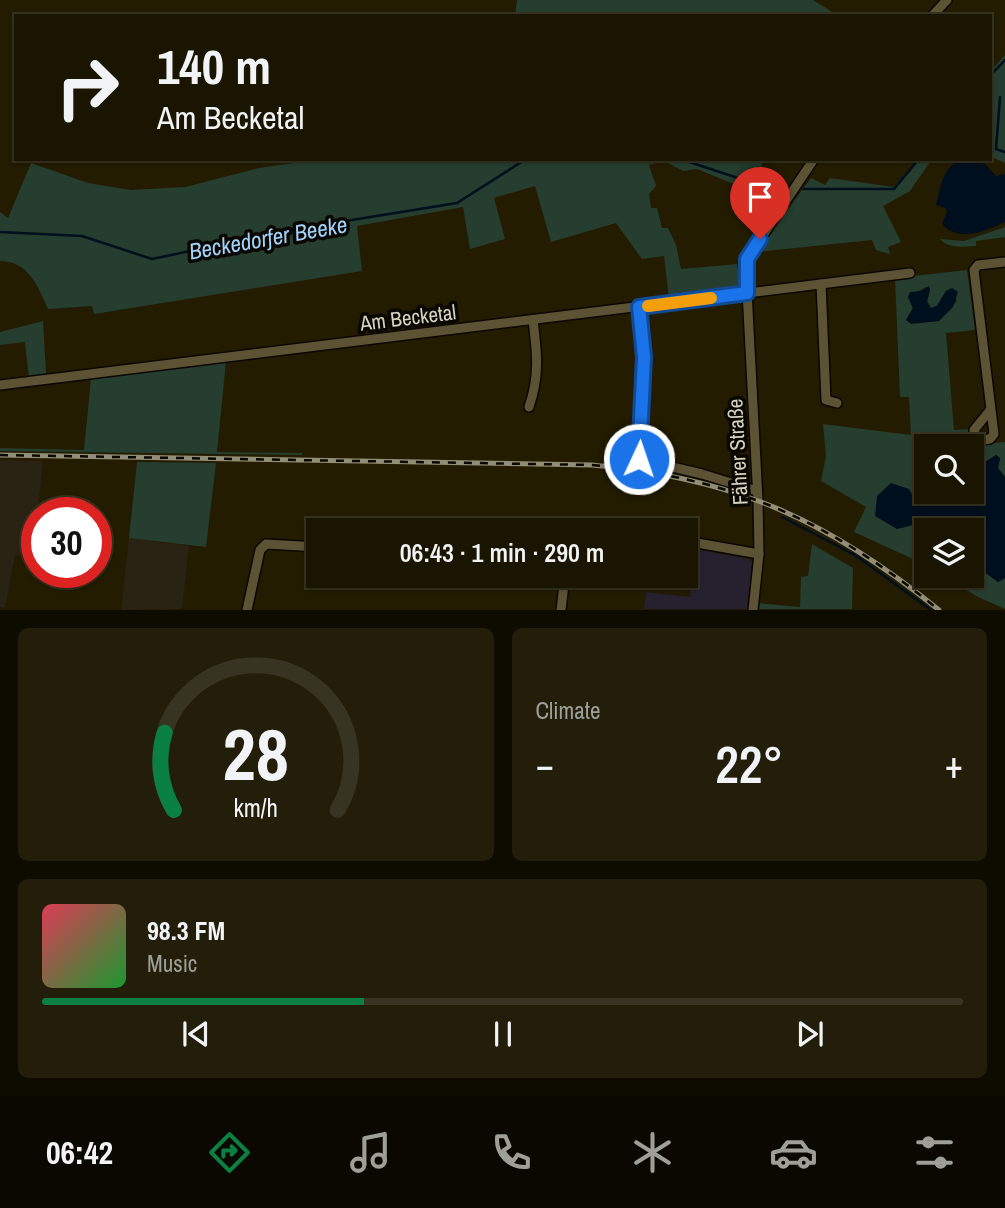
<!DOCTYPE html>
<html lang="en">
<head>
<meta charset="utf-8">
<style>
  body { margin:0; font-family:"Archivo Narrow",sans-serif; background:#231e0a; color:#f1f3f6; height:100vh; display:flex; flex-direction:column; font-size:26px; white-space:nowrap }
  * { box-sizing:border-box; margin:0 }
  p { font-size:23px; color:#9f9f99 }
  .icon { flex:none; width:38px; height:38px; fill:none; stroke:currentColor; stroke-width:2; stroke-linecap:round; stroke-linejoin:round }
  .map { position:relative; height:610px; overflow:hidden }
  .panel { display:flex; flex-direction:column; gap:18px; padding:18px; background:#0e0c00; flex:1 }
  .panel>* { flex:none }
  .top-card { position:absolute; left:14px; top:14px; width:978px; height:147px; border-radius:0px; box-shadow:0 2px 5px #0004,0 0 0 2px #383422; background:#1a1500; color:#f1f3f6; overflow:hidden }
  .controls { position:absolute; left:914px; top:434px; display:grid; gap:14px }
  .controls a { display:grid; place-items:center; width:70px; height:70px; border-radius:0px; background:#1a1500; box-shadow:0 2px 5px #0004,0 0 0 2px #383422; font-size:35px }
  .speed { position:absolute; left:21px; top:497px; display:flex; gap:14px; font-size:35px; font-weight:700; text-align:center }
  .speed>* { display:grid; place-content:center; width:91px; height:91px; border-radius:50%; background:#1a1500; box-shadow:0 2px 5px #0004,0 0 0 2px #383422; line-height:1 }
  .speed .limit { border:10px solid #d22; background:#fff; color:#111 }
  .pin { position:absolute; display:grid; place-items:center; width:60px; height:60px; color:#fff; margin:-72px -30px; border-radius:50% 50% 50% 0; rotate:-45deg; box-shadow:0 0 7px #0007 }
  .pin .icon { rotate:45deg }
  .me { position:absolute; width:77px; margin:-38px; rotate:3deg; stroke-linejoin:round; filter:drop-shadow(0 0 5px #0008) }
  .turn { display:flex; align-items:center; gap:24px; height:147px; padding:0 28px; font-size:32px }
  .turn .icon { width:91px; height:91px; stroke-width:2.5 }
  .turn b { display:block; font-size:49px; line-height:60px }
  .big { font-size:52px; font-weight:600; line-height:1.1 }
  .panel .widget { flex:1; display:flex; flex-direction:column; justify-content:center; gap:10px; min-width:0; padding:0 24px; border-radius:10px; background:#231e0a }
  .panel .dial { align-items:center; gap:0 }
  .dial svg { height:182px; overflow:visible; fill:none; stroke:#383422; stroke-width:7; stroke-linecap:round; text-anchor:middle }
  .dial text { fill:#f1f3f6; stroke:none }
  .song { display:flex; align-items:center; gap:21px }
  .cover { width:84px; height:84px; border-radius:10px; background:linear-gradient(135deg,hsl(350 70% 55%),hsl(130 70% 35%)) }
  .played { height:7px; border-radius:4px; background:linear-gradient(90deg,#0b8043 35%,#383422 35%) }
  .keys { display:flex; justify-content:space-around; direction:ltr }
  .heat { display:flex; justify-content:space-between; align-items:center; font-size:38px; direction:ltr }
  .panel .tiles { flex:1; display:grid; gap:18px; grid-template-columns:1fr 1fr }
  .widget:last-child { grid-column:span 2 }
  .trip { position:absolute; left:306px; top:518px; width:392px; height:70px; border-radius:0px; background:#1a1500; box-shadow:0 2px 5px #0004,0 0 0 2px #383422; font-weight:600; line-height:70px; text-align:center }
  .dock { display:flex; height:112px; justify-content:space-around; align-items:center; background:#0a0800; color:#9f9f99 }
  .dock .icon { width:49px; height:49px }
  .dock .on { color:#0b8043 }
  .dock b { font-size:32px; color:#f1f3f6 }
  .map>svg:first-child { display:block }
  .commercial { fill:#2a2212 }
  .education { fill:#27202f }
  .green { fill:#253e2f; fill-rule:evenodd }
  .water { fill:#000f1d }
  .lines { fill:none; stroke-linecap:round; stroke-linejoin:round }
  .stream { stroke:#000f1d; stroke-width:2.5 }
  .minor-casing { stroke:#0d0600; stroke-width:12 }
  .minor { stroke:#5b5334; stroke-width:9 }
  .rail-casing { stroke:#928d77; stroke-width:5 }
  .rail { stroke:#0a0700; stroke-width:2.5; stroke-dasharray:8; stroke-linecap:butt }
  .route-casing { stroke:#114b97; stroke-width:18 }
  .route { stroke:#1a73e8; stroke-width:12 }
  .slow { stroke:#f59e0b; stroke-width:12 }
  .labels { text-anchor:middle; stroke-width:7; stroke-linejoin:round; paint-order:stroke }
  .street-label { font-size:21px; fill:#d6d2c0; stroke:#0a0700 }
  .water-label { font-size:23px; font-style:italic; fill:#a0d1fa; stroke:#0a0700 }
</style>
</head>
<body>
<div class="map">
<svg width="1005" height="610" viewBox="0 0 1005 610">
  <rect width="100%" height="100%" fill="#231c00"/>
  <g class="commercial">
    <path d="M0,460l43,1 -10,97 -18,-3 -10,53 -5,-1z"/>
    <path d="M129,538l60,8 -7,63 -61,1z"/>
  </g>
  <path class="education" d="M694,549l55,10 3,4 -5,46h-103l2,-17 44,5z"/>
  <g class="green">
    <path d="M517,0h296l26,16h-324z"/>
    <path d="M1005,55v108l-14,-6 -1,-85z"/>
    <path d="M322,159h433l6,1 5,30 -15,1 -54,-22 -14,2 -19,-10 -15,4 7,21 -7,8 2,14h6l5,20h6l8,17 5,24 56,-5 4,26 -72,9 -5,-43 -22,3 -26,-36 -65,19 -16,-56 -41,12 11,41 -35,10 -7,-42 -106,19 5,45 -268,43 -2,-8 -44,3c-10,-22 -19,-48 -48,-48v-49l8,6 23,-55 57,20 43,7 54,-3 74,-19z"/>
    <path d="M918,159h14l-22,32 -27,15 18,36 -13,5 2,7 -14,-4 -4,-10 -116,12 55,-74 14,7 5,-7 64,9z"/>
    <path d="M1005,227v10l-29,4v5c-13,1 -27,3 -36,-7l24,2z"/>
    <path d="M967,270l8,60 -29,3 8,97 16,-1 11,15 24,-2v35l-7,-9 2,-10 -4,-3 -25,16v-25h-45v43l-9,15 -4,21 13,6v34l-72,-33 12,-25 -45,-26 5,-25 -3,-32 88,11 -2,-38h-9l-5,-119zM926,287l4,3 -3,12 4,6 6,-2 9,-15 6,-3 5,13 -18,20 -22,2 -11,-3 7,-12 -5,-11z"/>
    <path d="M43,321l3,52 -17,6 -4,-37 -25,3v-13z"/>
    <path d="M226,361l-9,91 86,1 -1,2 -302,-4v-3l84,2 7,-72z"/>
    <path d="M137,462l79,1 -10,84 -77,-9z"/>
    <path d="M812,544l41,24 -1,41h-94v-6l42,4 1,-30 7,-1z"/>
    <path d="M971,562l27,20 7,-4v31l-29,-13 -32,-20h27z"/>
  </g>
  <g class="water">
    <path d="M961,160l24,4 11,12 9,-2v48c-19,9 -46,21 -63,2l5,-12 -1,-4 -10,-3c5,-18 6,-38 25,-45z"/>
    <path d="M929,286l1,4 -3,11 4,7 6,-2 9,-15 6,-3 6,4 -5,15 -14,14 -28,3 -5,-4 7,-12 -5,-11 2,-5 11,-1z"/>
    <path d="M996,455l4,3 -2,10 7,9v101l-7,4 -27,-20v-32l-45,1 -13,-6 -16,4 -22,-13 2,-20 14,-13 18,6 8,15 9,-15v3h45v-21z"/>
  </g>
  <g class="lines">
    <g class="stream">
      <path d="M990,76l15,-16"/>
      <path d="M1000,97l-4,52 9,3"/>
      <path d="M680,159l67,22 18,1"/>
      <path d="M804,189h90l25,-30"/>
      <path d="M0,232l82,4 70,23 144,-30 161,-26 69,-44"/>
      <path d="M782,517l73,38 76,55"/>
    </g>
    <defs>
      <g id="minor">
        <path d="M932,16l15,-16"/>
        <path d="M821,284l5,116 11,3"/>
        <path d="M639,307l5,50 -5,102 63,15 55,17"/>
        <path d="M0,385l910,-112"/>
        <path d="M529,407c11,-32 8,-54 4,-87"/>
        <path d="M991,409l-17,21 2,6 7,4 7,-1 4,-5 -20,-164 4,-5 27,-3"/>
        <path d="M549,530l29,-7 45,7"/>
        <path d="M686,541l73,13"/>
        <path d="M247,610l13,-60 6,-6 52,3"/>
        <path d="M561,610l4,-34"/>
        <path d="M753,610l6,-56 -1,-54 -12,-228 1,-13 67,-100"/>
      </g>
    </defs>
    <use href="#minor" class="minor-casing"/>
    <use href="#minor" class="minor"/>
    <defs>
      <path id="rail" d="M0,455l592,10c143,13 236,55 347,145"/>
    </defs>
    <use href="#rail" class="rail-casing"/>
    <use href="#rail" class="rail"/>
  </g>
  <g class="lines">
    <defs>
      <path id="route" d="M639,459l5,-102 -5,-50 108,-14v-34l13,-20"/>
    </defs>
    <use href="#route" class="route-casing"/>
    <use href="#route" class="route"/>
    <path class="slow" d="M648,306l63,-8"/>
  </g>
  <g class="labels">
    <g class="street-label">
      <text transform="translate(408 318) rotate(-7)" y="7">Am Becketal</text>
      <text transform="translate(738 452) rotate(-93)" y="7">Fährer Straße</text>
    </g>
    <g class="water-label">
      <text transform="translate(268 238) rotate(-10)" y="8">Beckedorfer Beeke</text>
    </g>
  </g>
</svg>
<div class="controls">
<a><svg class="icon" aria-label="search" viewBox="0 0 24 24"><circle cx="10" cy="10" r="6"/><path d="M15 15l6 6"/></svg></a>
<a><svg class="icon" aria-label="layers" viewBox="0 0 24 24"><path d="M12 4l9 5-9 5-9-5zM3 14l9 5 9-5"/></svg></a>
</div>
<div class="speed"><div class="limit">30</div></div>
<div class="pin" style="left:760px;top:239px;background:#d93025"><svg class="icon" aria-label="arrive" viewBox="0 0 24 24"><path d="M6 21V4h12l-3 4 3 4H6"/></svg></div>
<svg class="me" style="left:639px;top:459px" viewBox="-20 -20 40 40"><circle r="17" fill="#1a73e8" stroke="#fff" stroke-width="3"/><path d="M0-11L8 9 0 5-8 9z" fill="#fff"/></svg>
<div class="trip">06:43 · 1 min · 290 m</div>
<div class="top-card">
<div class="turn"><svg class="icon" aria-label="right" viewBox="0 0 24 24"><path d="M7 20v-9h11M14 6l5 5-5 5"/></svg><div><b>140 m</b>Am Becketal</div></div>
</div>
</div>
<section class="panel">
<div class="tiles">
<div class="widget dial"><svg viewBox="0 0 100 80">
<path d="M14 69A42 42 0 1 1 86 69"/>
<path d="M14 69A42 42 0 0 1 10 35" stroke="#0b8043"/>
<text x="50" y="56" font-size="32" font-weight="700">28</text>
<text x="50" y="72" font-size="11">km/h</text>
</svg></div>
<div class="widget"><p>Climate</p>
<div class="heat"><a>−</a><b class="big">22°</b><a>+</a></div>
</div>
<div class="widget">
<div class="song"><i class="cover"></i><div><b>98.3 FM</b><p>Music</p></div></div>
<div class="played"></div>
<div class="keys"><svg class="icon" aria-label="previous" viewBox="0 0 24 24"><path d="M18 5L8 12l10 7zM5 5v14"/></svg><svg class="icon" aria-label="pause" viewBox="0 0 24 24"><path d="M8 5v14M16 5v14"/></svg><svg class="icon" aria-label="next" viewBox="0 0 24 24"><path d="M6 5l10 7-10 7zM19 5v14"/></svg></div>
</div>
</div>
</section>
<nav class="dock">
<b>06:42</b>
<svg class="icon on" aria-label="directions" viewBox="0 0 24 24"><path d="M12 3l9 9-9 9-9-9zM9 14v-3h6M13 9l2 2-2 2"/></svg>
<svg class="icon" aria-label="music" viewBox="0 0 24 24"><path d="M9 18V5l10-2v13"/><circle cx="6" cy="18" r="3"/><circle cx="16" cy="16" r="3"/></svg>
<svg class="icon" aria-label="phone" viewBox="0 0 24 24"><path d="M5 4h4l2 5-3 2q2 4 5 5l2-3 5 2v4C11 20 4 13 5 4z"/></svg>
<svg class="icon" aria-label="climate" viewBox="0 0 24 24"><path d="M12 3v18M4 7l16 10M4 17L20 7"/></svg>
<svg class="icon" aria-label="car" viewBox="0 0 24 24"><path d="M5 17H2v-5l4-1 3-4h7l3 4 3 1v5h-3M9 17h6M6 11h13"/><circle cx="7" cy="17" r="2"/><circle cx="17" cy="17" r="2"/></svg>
<svg class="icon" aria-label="filters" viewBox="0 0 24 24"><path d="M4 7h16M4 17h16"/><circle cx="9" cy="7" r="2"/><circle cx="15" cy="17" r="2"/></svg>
</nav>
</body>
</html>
